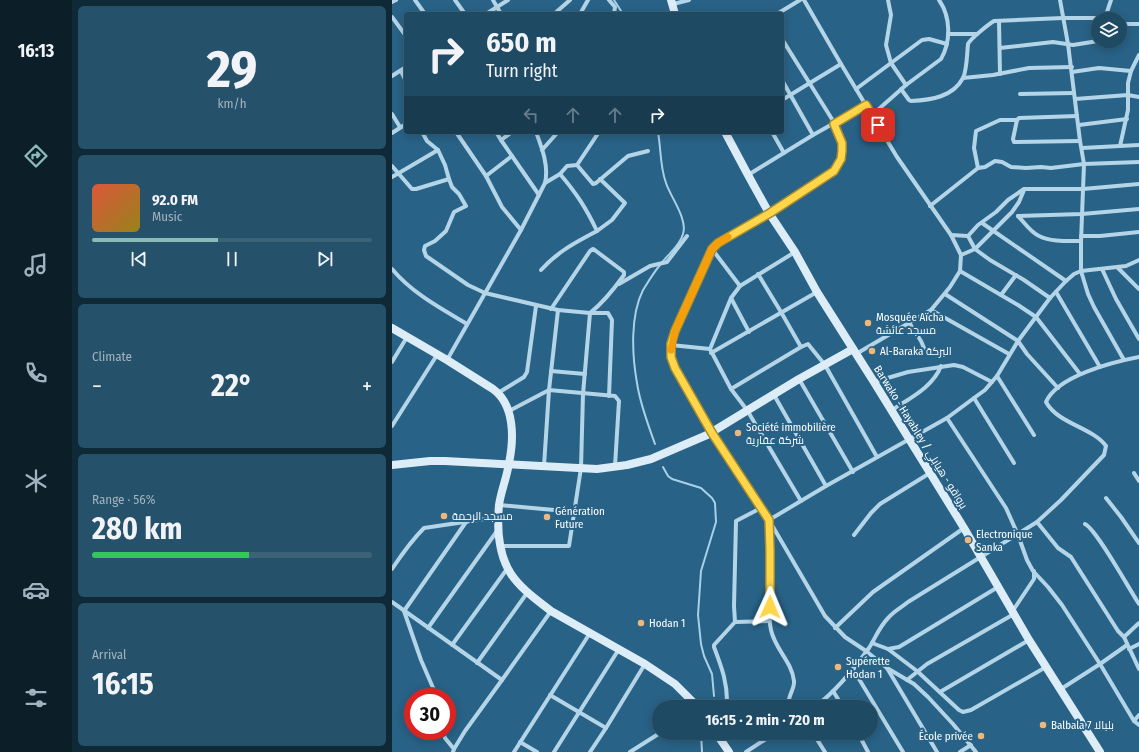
<!DOCTYPE html>
<html lang="en">
<head>
<meta charset="utf-8">
<style>
  body { margin:0; font-family:"Fira Sans Condensed",Cairo,sans-serif; background:#26516a; color:#f1f3f6; height:100vh; display:flex; flex-direction:column; font-size:15px; white-space:nowrap }
  * { box-sizing:border-box; margin:0 }
  p { font-size:13px; color:#a1b3bf }
  .icon { flex:none; width:22px; height:22px; fill:none; stroke:currentColor; stroke-width:2; stroke-linecap:round; stroke-linejoin:round }
  .map { position:relative; flex:1; overflow:hidden }
  .drawer { display:flex; flex-direction:column; gap:6px; padding:6px; background:#102937; width:320px }
  .drawer>* { flex:none }
  .hud { position:absolute; left:12px; top:12px; width:380px; height:122px; border-radius:4px; box-shadow:0 2px 10px #0003,0 0 0 1px #3c6278; background:#1e4a64; color:#f1f3f6; overflow:hidden }
  .buttons { position:absolute; left:699px; top:12px; display:grid; gap:8px }
  .buttons a { display:grid; place-items:center; width:36px; height:36px; border-radius:50%; background:#1e4a64; box-shadow:0 2px 10px #0003,0 0 0 1px #3c6278; font-size:20px }
  .speed { position:absolute; left:12px; top:688px; display:flex; gap:8px; font-size:20px; font-weight:700; text-align:center }
  .speed>* { display:grid; place-content:center; width:52px; height:52px; border-radius:50%; background:#1e4a64; box-shadow:0 2px 10px #0003,0 0 0 1px #3c6278; line-height:1 }
  .speed .limit { border:6px solid #d22; background:#fff; color:#111 }
  .pin { position:absolute; display:grid; place-items:center; width:34px; height:34px; color:#fff; margin:-17px; border-radius:8px; box-shadow:0 2px 6px #0006 }
  .me { position:absolute; width:44px; margin:-22px; rotate:1deg; stroke-linejoin:round; filter:drop-shadow(0 0 3px #0008) }
  .turn { display:flex; align-items:center; gap:14px; height:84px; padding:0 16px; font-size:18px }
  .turn .icon { width:52px; height:52px; stroke-width:2.5 }
  .turn b { display:block; font-size:28px; line-height:34px }
  .lanes { display:flex; align-items:center; height:38px; padding:0 16px; background:#0003; justify-content:center; gap:20px; direction:ltr }
  .lanes .off { opacity:.35 }
  .big { font-size:30px; font-weight:700; line-height:1.1 }
  .drawer .tile { flex:1; display:flex; flex-direction:column; justify-content:center; gap:6px; min-width:0; padding:0 14px; border-radius:6px; background:#26516a }
  .drawer .dial { align-items:center; gap:0 }
  .dial b { font-size:52px; line-height:1 }
  .song { display:flex; align-items:center; gap:12px }
  .cover { width:48px; height:48px; border-radius:6px; background:linear-gradient(135deg,hsl(10 70% 55%),hsl(50 70% 35%)) }
  .played { height:4px; border-radius:2px; background:linear-gradient(90deg,#8bbbb9 45%,#3c6278 45%) }
  .keys { display:flex; justify-content:space-around; direction:ltr }
  .heat { display:flex; justify-content:space-between; align-items:center; font-size:22px; direction:ltr }
  .charge { height:6px; border-radius:3px; background:linear-gradient(90deg,#34c759 56%,#3c6278 0) }
  .trip { position:absolute; left:260px; top:700px; width:226px; height:40px; border-radius:20px; background:#1e4a64; box-shadow:0 2px 10px #0003,0 0 0 1px #3c6278; font-weight:700; line-height:40px; text-align:center }
  main { display:flex; flex:1; min-height:0 }
  .menu { display:flex; flex-direction:column; width:72px; justify-content:space-around; align-items:center; background:#0c1e28; color:#a1b3bf }
  .menu .icon { width:28px; height:28px }
  .menu .selected { color:#8bbbb9 }
  .menu b { font-size:18px; color:#f1f3f6 }
  .map>svg:first-child { display:block }
  .lines { fill:none; stroke-linecap:round; stroke-linejoin:round }
  .stream { stroke:#a8d1e8; stroke-width:2 }
  .street { stroke:#b4d5e8; stroke-width:4 }
  .secondary { stroke:#ddedf7; stroke-width:8 }
  .route-casing { stroke:#a68a30; stroke-width:10 }
  .route { stroke:#ffd54a; stroke-width:7 }
  .slow { stroke:#f59e0b; stroke-width:7 }
  .poi-dot { fill:#efb87a; stroke:#286286; stroke-width:1.5 }
  .labels { text-anchor:middle; stroke-width:4; stroke-linejoin:round; paint-order:stroke }
  .poi-label { font-size:11px; fill:#fff; stroke:#286286; text-anchor:start }
  .street-label { font-size:11px; fill:#fff; stroke:#286286 }
</style>
</head>
<body>
<main>
<nav class="menu">
<b>16:13</b>
<svg class="icon selected" aria-label="directions" viewBox="0 0 24 24"><path d="M12 3l9 9-9 9-9-9zM9 14v-3h6M13 9l2 2-2 2"/></svg>
<svg class="icon" aria-label="music" viewBox="0 0 24 24"><path d="M9 18V5l10-2v13"/><circle cx="6" cy="18" r="3"/><circle cx="16" cy="16" r="3"/></svg>
<svg class="icon" aria-label="phone" viewBox="0 0 24 24"><path d="M5 4h4l2 5-3 2q2 4 5 5l2-3 5 2v4C11 20 4 13 5 4z"/></svg>
<svg class="icon" aria-label="climate" viewBox="0 0 24 24"><path d="M12 3v18M4 7l16 10M4 17L20 7"/></svg>
<svg class="icon" aria-label="car" viewBox="0 0 24 24"><path d="M5 17H2v-5l4-1 3-4h7l3 4 3 1v5h-3M9 17h6M6 11h13"/><circle cx="7" cy="17" r="2"/><circle cx="17" cy="17" r="2"/></svg>
<svg class="icon" aria-label="filters" viewBox="0 0 24 24"><path d="M4 7h16M4 17h16"/><circle cx="9" cy="7" r="2"/><circle cx="15" cy="17" r="2"/></svg>
</nav>
<section class="drawer">
<div class="tile dial"><b>29</b><p>km/h</p></div>
<div class="tile">
<div class="song"><i class="cover"></i><div><b>92.0 FM</b><p>Music</p></div></div>
<div class="played"></div>
<div class="keys"><svg class="icon" aria-label="previous" viewBox="0 0 24 24"><path d="M18 5L8 12l10 7zM5 5v14"/></svg><svg class="icon" aria-label="pause" viewBox="0 0 24 24"><path d="M8 5v14M16 5v14"/></svg><svg class="icon" aria-label="next" viewBox="0 0 24 24"><path d="M6 5l10 7-10 7zM19 5v14"/></svg></div>
</div>
<div class="tile"><p>Climate</p>
<div class="heat"><a>−</a><b class="big">22°</b><a>+</a></div>
</div>
<div class="tile"><p>Range · 56%</p><b class="big">280 km</b><div class="charge"></div></div>
<div class="tile"><p>Arrival</p><b class="big">16:15</b></div>
</section>
<div class="map">
<svg width="747" height="752" viewBox="0 0 747 752">
  <rect width="100%" height="100%" fill="#286286"/>
  <g class="lines">
    <g class="stream">
      <path d="M222,0l9,14"/>
      <path d="M263,444c-7,-20 -15,-40 -18,-61 -5,-28 -7,-67 6,-93 5,-8 11,-18 17,-25 7,-10 20,-19 23,-31 5,-15 -13,-38 -17,-51 -6,-16 -5,-34 -8,-51"/>
      <path d="M271,467l5,9 4,3 29,9 11,10 3,5 1,19 -15,49 -3,44 3,29 3,12 8,18 2,22"/>
      <path d="M309,733l1,19"/>
    </g>
    <g class="street">
      <path d="M23,0l10,14"/>
      <path d="M63,0l10,14"/>
      <path d="M101,0l8,14"/>
      <path d="M217,0l6,7 -1,7"/>
      <path d="M412,0l37,64 56,93 54,78 10,20 -1,16 -10,16 -19,23 -75,44"/>
      <path d="M496,0l3,15 -5,30 5,18 15,22"/>
      <path d="M668,0l8,44 12,97 4,23 -3,77v30l7,23 6,13 30,53"/>
      <path d="M0,2l4,-2"/>
      <path d="M281,4l16,-4"/>
      <path d="M94,14l22,-14"/>
      <path d="M162,14l16,-14"/>
      <path d="M188,14l8,-14"/>
      <path d="M385,14l23,-14"/>
      <path d="M0,17l14,19"/>
      <path d="M713,18l6,-18"/>
      <path d="M607,21l1,53"/>
      <path d="M728,24h19"/>
      <path d="M556,34h29"/>
      <path d="M390,39l53,85 7,19 -1,16 -7,12 -65,42 -51,30 -6,6 -37,82c-4,15 -6,22 0,37l37,65 57,87 56,96 20,21 21,14 21,17 27,16 14,13 25,27 23,28"/>
      <path d="M608,48l53,-6 20,3 25,-4"/>
      <path d="M9,71l5,10"/>
      <path d="M680,72l27,-4 32,3"/>
      <path d="M0,76l14,-9"/>
      <path d="M571,78l30,-3 36,-7 43,-1"/>
      <path d="M390,80l31,55"/>
      <path d="M464,89l66,-49 7,-1 18,5"/>
      <path d="M509,89l8,11 2,1c20,-1 42,-4 52,-23 4,-8 4,-25 5,-34 2,-5 21,-20 26,-23l69,-3h42"/>
      <path d="M628,94l54,-1"/>
      <path d="M683,99l53,-4 11,2"/>
      <path d="M390,100l59,-36"/>
      <path d="M0,114l8,13"/>
      <path d="M480,115l34,-30 35,-26c10,-17 10,-42 -2,-59"/>
      <path d="M625,120l-4,19 1,3 66,-1"/>
      <path d="M687,125l48,-6"/>
      <path d="M30,132l5,9 11,9 7,15 4,14 3,8 7,7 7,12 -12,6 -8,19 -11,10 -10,5 -1,4 2,6 42,29 17,8 73,17 32,3h18l4,7 -3,76"/>
      <path d="M64,132l30,44 16,31 19,23"/>
      <path d="M104,132l5,8"/>
      <path d="M380,132l12,21"/>
      <path d="M0,133l14,-9"/>
      <path d="M728,146l8,-36v-27l3,-12 8,-16"/>
      <path d="M690,148l57,-3"/>
      <path d="M150,150l16,-18"/>
      <path d="M120,156l27,39"/>
      <path d="M185,165l16,19 3,-1 32,-27 20,-5"/>
      <path d="M0,166l20,23h4l33,-10"/>
      <path d="M586,168l-4,-20 2,-17 24,-11h17l2,-2 58,-2"/>
      <path d="M356,175l65,-40 53,-30"/>
      <path d="M94,176l26,-20 -11,-16 11,-8"/>
      <path d="M0,177l46,-27"/>
      <path d="M153,183l15,-9 7,-8 10,-1 22,-33"/>
      <path d="M632,190l-5,12 -7,10 -37,37 15,11 34,20 26,18"/>
      <path d="M538,206l48,-38 7,-1 10,-6 7,1 9,5 15,1 15,-1 10,1 33,-4 55,-2"/>
      <path d="M626,216l64,-2 57,-5"/>
      <path d="M626,216c6,6 12,16 21,20 12,6 28,5 42,5"/>
      <path d="M590,223l84,58"/>
      <path d="M205,231l15,-11 13,-17 -25,-24"/>
      <path d="M559,235l17,1"/>
      <path d="M689,236h19l39,-4"/>
      <path d="M320,249l28,37"/>
      <path d="M403,252l-55,34 -9,12 -21,51 21,40 16,21 54,91"/>
      <path d="M569,255l14,-6 -7,-13 10,-11 18,-13 12,-12 16,-11h59l56,-5"/>
      <path d="M726,268l21,21"/>
      <path d="M0,269c20,24 48,39 75,55"/>
      <path d="M710,269l14,30 23,40"/>
      <path d="M149,270c16,-18 35,-28 56,-39 -11,-23 -20,-37 -37,-57"/>
      <path d="M568,271l58,34 18,12 44,57"/>
      <path d="M366,274l23,38 20,35"/>
      <path d="M227,284l31,-18 17,-4 20,-26"/>
      <path d="M664,292l44,75"/>
      <path d="M553,294l73,47 9,13 31,34"/>
      <path d="M609,295l15,-20"/>
      <path d="M339,298l18,34"/>
      <path d="M539,310l78,44"/>
      <path d="M518,324l11,17 3,7"/>
      <path d="M279,345l39,4"/>
      <path d="M319,353l106,-61"/>
      <path d="M55,360l74,-130 24,-47c4,-17 -3,-35 -9,-51"/>
      <path d="M0,362l15,-25"/>
      <path d="M159,371l34,3"/>
      <path d="M605,376l37,59"/>
      <path d="M407,379l54,93"/>
      <path d="M482,382l34,-10 46,-7 9,2 29,15"/>
      <path d="M339,389l70,-42 7,-3 17,21 52,92"/>
      <path d="M106,393l26,-16 3,-5 9,-66"/>
      <path d="M382,395l52,91"/>
      <path d="M582,398l40,65"/>
      <path d="M500,410c18,-12 41,-23 49,-44"/>
      <path d="M117,411l40,-21 9,-80"/>
      <path d="M555,418l59,90 12,27 9,25 6,11 15,16 14,18 38,59 34,57 5,4"/>
      <path d="M0,426l45,-71"/>
      <path d="M152,466l5,-76 66,6 4,5 -4,65"/>
      <path d="M742,473l5,8"/>
      <path d="M714,498l15,19 18,26"/>
      <path d="M107,505l77,7"/>
      <path d="M377,520l57,-34 121,-68 27,-20 11,-8 12,-14 21,-35 32,-43 16,-17 8,-7 7,-3 45,-5 13,-6"/>
      <path d="M645,522l21,26 13,9 47,74 6,6 15,32"/>
      <path d="M377,523c1,22 1,45 1,68 0,13 -2,27 1,39 4,19 21,32 23,51 1,9 -8,16 -5,26"/>
      <path d="M693,524c12,6 44,65 54,80"/>
      <path d="M462,535l17,-22 9,-9 50,-31"/>
      <path d="M109,546h68l12,-78 2,-74 7,-81c14,-11 24,-24 34,-38v-3l-28,-21 -3,-2 -3,2 -39,58"/>
      <path d="M0,569c10,-15 20,-29 32,-41l74,-11"/>
      <path d="M0,602l110,78 49,-69"/>
      <path d="M620,612l22,-33v-8"/>
      <path d="M343,622l-1,-16 2,-85 25,-13"/>
      <path d="M36,628l69,-97"/>
      <path d="M443,628l38,-36 91,-64"/>
      <path d="M732,637l15,-14"/>
      <path d="M480,643l16,6 11,-2 99,-60"/>
      <path d="M60,645l55,-76"/>
      <path d="M496,649l29,22 42,39 4,2 8,-2 75,-43"/>
      <path d="M737,649l10,-5"/>
      <path d="M85,663l50,-70"/>
      <path d="M495,668l50,84"/>
      <path d="M461,669l50,83"/>
      <path d="M515,680l20,-16 87,-50"/>
      <path d="M669,689l39,-25 27,-19"/>
      <path d="M441,691l10,16"/>
      <path d="M548,692l89,-52"/>
      <path d="M158,695l56,33"/>
      <path d="M45,697l-16,-37 -17,-49 62,-89"/>
      <path d="M335,707c1,-23 -5,-39 -13,-60v-2l21,-23 34,-1"/>
      <path d="M423,707c21,-16 39,-38 54,-59 7,-11 10,-21 20,-31 5,-6 13,-10 19,-15l129,-80 24,-22 43,-45 2,-9c-14,-19 -48,-22 -60,-44 11,-26 67,-40 93,-45"/>
      <path d="M742,721l5,-6"/>
      <path d="M51,731l2,7 9,11 -1,3"/>
      <path d="M421,733l12,19"/>
      <path d="M466,733l10,19"/>
      <path d="M128,742l17,10"/>
      <path d="M62,749l11,-18 37,-51"/>
      <path d="M122,752l76,-119"/>
      <path d="M162,752l65,-103"/>
      <path d="M198,752l16,-24 39,-64"/>
      <path d="M238,752l30,-19"/>
      <path d="M354,752l29,-19"/>
      <path d="M568,752l11,-7"/>
    </g>
    <g class="secondary">
      <path d="M279,0l4,14"/>
      <path d="M333,132l23,43 21,38 26,39 22,40 57,90 90,146 65,112 71,112"/>
      <path d="M0,328l55,32 46,29c22,16 21,50 16,74 -2,14 -8,28 -10,42 -2,22 -1,49 12,69 10,15 26,26 40,37l94,53 30,20 23,23"/>
      <path d="M0,465l38,-4h15l152,8 30,-4 24,-6 56,-24 92,-56 54,-30"/>
      <path d="M324,733l13,19"/>
    </g>
  </g>
  <g class="lines">
    <defs>
      <path id="route" d="M378,607v-57l-1,-30 -57,-87 -37,-65 -4,-11v-13l4,-13 37,-82 6,-6 52,-30 64,-42 7,-12 1,-8v-8l-8,-19 32,-19 12,20"/>
    </defs>
    <use href="#route" class="route-casing"/>
    <use href="#route" class="route"/>
    <path class="slow" d="M279,350l4,-19 37,-82 6,-6 10,-6"/>
  </g>
  <g class="poi-dot">
    <circle cx="476" cy="323" r="4"/>
    <circle cx="480" cy="351" r="4"/>
    <circle cx="346" cy="433" r="4"/>
    <circle cx="52" cy="516" r="4"/>
    <circle cx="155" cy="517" r="4"/>
    <circle cx="576" cy="540" r="4"/>
    <circle cx="249" cy="623" r="4"/>
    <circle cx="446" cy="667" r="4"/>
    <circle cx="651" cy="725" r="4"/>
    <circle cx="589" cy="736" r="4"/>
  </g>
  <g class="labels">
    <g class="poi-label">
      <text x="484" y="321">Mosquée Aïcha<tspan x="484" dy="13">مسجد عائشة</tspan></text>
      <text x="488" y="355">Al-Baraka البركة</text>
      <text x="354" y="431">Société immobilière<tspan x="354" dy="13">شركة عقارية</tspan></text>
      <text x="163" y="515">Génération<tspan x="163" dy="13">Future</tspan></text>
      <text x="60" y="520">مسجد الرحمة</text>
      <text x="584" y="538">Electronique<tspan x="584" dy="13">Sanka</tspan></text>
      <text x="257" y="627">Hodan 1</text>
      <text x="454" y="665">Supérette<tspan x="454" dy="13">Hodan 1</tspan></text>
      <text x="659" y="729">Balbala 7 بلبالا</text>
      <text x="581" y="740" text-anchor="end">École privée</text>
    </g>
    <g class="street-label">
      <text transform="translate(529 437) rotate(58)" y="4">Barwako - Hayabley / برواقو - هيابلي</text>
    </g>
  </g>
</svg>
<div class="buttons">
<a><svg class="icon" aria-label="layers" viewBox="0 0 24 24"><path d="M12 4l9 5-9 5-9-5zM3 14l9 5 9-5"/></svg></a>
</div>
<div class="speed"><div class="limit">30</div></div>
<div class="pin" style="left:486px;top:125px;background:#d93025"><svg class="icon" aria-label="arrive" viewBox="0 0 24 24"><path d="M6 21V4h12l-3 4 3 4H6"/></svg></div>
<svg class="me" style="left:378px;top:607px" viewBox="-20 -20 40 40"><path d="M0-17L14 15 0 8-14 15z" fill="#ffd54a" stroke="#fff" stroke-width="4"/></svg>
<div class="trip">16:15 · 2 min · 720 m</div>
<div class="hud">
<div class="turn"><svg class="icon" aria-label="right" viewBox="0 0 24 24"><path d="M7 20v-9h11M14 6l5 5-5 5"/></svg><div><b>650 m</b>Turn right</div></div>
<div class="lanes"><svg class="icon off" aria-label="left" viewBox="0 0 24 24"><path d="M17 20v-9H6M10 6l-5 5 5 5"/></svg><svg class="icon off" aria-label="ahead" viewBox="0 0 24 24"><path d="M12 20V5M6 11l6-6 6 6"/></svg><svg class="icon off" aria-label="ahead" viewBox="0 0 24 24"><path d="M12 20V5M6 11l6-6 6 6"/></svg><svg class="icon" aria-label="right" viewBox="0 0 24 24"><path d="M7 20v-9h11M14 6l5 5-5 5"/></svg></div>
</div>
</div>
</main>
</body>
</html>
